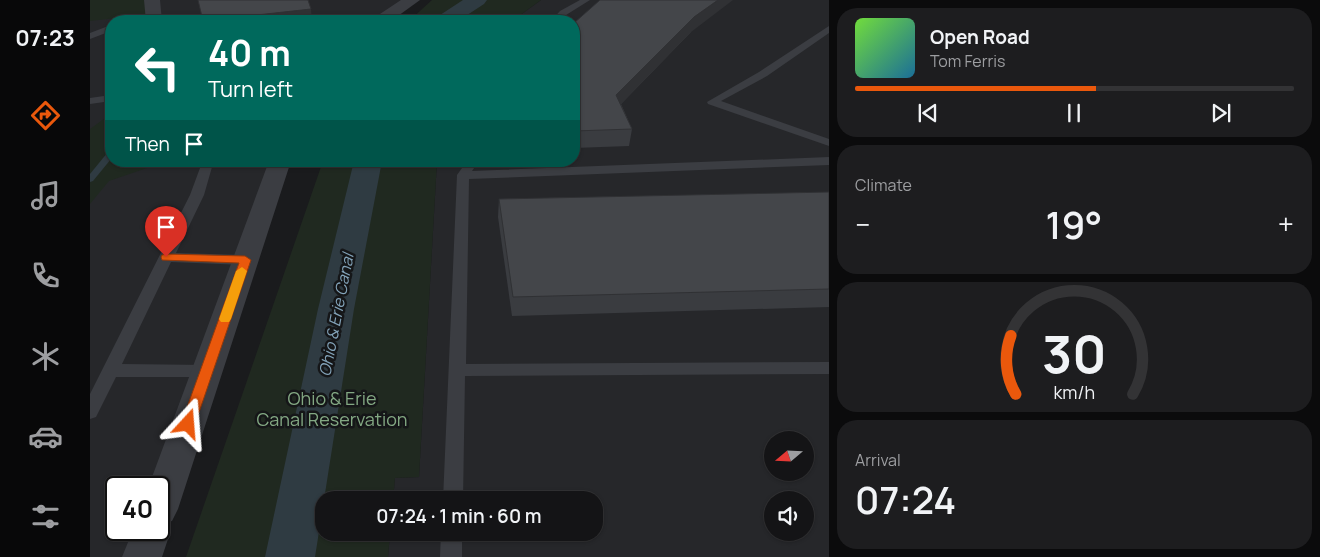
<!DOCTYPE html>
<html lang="en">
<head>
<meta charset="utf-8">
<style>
  body { margin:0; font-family:Manrope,sans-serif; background:#1d1d1f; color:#f1f3f6; height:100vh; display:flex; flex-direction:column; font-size:19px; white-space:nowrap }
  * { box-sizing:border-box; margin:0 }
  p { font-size:16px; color:#9d9ea1 }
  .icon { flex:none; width:28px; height:28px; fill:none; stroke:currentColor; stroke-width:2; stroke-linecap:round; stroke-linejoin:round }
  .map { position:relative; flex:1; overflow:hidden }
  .sheet { display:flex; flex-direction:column; gap:8px; padding:8px; background:#0b0b0c; width:491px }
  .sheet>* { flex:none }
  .hud { position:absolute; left:15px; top:15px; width:475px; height:152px; border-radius:20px; box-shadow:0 1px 4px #0004,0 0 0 1px #333335; background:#00695c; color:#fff; overflow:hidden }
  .needle { width:32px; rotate:251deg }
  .fabs { position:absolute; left:674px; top:431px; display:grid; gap:10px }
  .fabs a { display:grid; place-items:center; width:50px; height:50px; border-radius:50%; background:#141416; box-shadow:0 1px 4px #0004,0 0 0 1px #333335; font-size:25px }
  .speed { position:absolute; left:15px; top:476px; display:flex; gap:10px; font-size:25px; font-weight:700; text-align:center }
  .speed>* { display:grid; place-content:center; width:65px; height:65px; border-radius:50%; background:#141416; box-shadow:0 1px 4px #0004,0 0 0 1px #333335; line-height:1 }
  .speed .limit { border:2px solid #111; border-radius:8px; background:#fff; color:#111 }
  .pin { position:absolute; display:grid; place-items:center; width:42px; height:42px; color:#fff; margin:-51px -21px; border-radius:50% 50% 50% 0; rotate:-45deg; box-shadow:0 0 5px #0007 }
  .pin .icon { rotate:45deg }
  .me { position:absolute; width:55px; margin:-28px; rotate:19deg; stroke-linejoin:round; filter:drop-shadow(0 0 4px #0008) }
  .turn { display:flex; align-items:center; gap:18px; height:105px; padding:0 20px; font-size:22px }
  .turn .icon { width:65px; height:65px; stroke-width:2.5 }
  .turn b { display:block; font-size:35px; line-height:42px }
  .then { display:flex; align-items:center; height:48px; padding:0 20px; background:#0003; gap:10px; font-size:19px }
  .big { font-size:38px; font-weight:600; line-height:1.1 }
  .sheet .tile { flex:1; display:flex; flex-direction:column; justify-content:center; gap:8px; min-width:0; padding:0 18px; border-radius:20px; background:#1d1d1f }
  .sheet .dial { align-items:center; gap:0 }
  .dial svg { height:130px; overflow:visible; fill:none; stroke:#333335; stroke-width:7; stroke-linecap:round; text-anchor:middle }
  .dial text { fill:#f1f3f6; stroke:none }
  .song { display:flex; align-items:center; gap:15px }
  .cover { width:60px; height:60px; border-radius:8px; background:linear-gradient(135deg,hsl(100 70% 55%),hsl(200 70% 35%)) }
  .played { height:5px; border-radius:2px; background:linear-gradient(90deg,#ea580c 55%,#333335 55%) }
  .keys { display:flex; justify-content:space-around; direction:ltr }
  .heat { display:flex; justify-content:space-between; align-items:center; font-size:28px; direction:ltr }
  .trip { position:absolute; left:225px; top:491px; width:288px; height:50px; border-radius:20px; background:#141416; box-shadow:0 1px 4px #0004,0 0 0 1px #333335; font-weight:600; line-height:50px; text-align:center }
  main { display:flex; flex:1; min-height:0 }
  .tab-bar { display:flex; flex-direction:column; width:90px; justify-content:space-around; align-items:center; background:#080809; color:#9d9ea1 }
  .tab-bar .icon { width:35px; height:35px }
  .tab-bar .active { color:#ea580c }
  .tab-bar b { font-size:22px; color:#f1f3f6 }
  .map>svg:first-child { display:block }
  .built { fill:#26272a; fill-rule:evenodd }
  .green { fill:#202920 }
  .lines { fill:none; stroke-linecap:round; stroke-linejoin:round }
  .stream { fill:#2f3b42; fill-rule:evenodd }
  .canal { fill:#2f3b42; fill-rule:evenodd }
  .service { fill:#3b3d42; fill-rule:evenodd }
  .minor { fill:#3b3d42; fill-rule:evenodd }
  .tertiary { fill:#3b3d42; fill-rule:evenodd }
  .wall { fill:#3a3c40 }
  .shaded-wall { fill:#303134 }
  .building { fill:#44464a; stroke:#303134 }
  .route { fill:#ea580c; stroke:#983908 }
  .slow { fill:#f59e0b }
  .labels { text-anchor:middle; stroke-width:5; stroke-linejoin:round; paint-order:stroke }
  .water-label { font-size:16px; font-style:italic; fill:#83a3b9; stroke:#151618 }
  .near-park-label { font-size:18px; fill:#83a883; stroke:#151618 }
</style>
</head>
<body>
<main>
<nav class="tab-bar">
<b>07:23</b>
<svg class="icon active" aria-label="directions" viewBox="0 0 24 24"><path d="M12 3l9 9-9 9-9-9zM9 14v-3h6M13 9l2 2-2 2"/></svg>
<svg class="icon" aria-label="music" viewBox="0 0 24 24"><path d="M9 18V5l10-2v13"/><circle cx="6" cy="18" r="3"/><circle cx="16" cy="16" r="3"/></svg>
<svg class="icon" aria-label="phone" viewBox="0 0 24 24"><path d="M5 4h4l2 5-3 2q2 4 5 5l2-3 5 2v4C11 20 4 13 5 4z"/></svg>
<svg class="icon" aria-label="climate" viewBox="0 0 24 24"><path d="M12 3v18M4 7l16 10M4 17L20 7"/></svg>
<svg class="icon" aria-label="car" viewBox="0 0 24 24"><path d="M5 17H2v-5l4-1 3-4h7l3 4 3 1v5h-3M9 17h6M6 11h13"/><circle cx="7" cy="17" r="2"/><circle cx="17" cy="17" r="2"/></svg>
<svg class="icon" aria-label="filters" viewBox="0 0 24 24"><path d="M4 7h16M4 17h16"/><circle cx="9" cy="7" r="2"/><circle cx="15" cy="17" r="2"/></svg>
</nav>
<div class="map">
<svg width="739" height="557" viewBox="0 0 739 557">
  <rect width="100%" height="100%" fill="#1a1b1d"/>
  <g class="built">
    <path d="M0,0h322l-32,21h-269v140h168l-120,349v-22h-43v42h36l-10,27h-52z"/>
    <path d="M451,0h288v557h-441l2,-24 204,-1v-32h-201l2,-22 24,-1 18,-316h137v-140h-62zM682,440h33v32h-33zM682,500h33v32h-33z"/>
  </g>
  <g class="green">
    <path d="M0,0h62l1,14 -63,7z"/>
    <path d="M342,0h109l-29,21h-103z"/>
    <path d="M21,116v45h35l1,7 -38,13 -19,23v-75l15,-11z"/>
    <path d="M233,161h114l-18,316 -24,1 -2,22h-69v32l66,1 -2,24h-202z"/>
  </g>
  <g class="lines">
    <path class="stream" d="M18,152h3v7l-18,22 -3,1v-8z"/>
    <g class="canal">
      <path d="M373,0h24l-3,4 -26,17h-24l3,-4z"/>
      <path d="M264,161h28l-28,148 -39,248h-50l53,-248z"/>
    </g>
    <g class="service">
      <path d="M490,0h10l-24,15 -6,6h-9l9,-10z"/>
      <path d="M21,25v6l-21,8v-6z"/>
      <path d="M739,26v7l-62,43 -46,25 108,38v7l-121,-42 -1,-2 52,-30z"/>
      <path d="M21,95v6l-21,3v-6z"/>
      <path d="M739,157v8l-360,14 -3,185 363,-2v12l-364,2 -2,124h-20l14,-325 10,-14h12l-7,10z"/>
      <path d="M104,161h13l5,6 -8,28 -28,58 69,2 5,2 2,3 -2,3 -5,2 -74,-3 -49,102 85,1 6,1 3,5 -3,5 -6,1h-91l-20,40 -6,2v-25l100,-199 10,-27z"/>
      <path d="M351,532h21v25h-22z"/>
    </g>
    <path class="minor" d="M54,0h16l2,21h-16z"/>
    <g class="tertiary">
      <path d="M311,0h19l-29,21h-19l2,-3z"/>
      <path d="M179,161h22l-113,348 -6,12 -4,1 3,8 -9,27h-40l11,-27h26v-42h-11z"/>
    </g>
  </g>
  <g class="wall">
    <path d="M484,23l117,9 -70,72 11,25 -3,17 -55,2z"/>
    <path d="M739,192v115l-317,9 -14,-99 1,-18z"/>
  </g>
  <g class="shaded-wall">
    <path d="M628,0h15l-42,32 -77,79 2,-16 78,-78z"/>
    <path d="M221,9l1,12h-109z"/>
  </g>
  <g class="building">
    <path d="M108,0h110l3,9 -108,12z"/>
    <path d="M510,0h118l-24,17 -78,78 16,34 -58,2v-108z"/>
    <path d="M739,192v97l-316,8 -14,-98z"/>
  </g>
  <path class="route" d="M76,254l79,2 6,4 -56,164 -2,4 -5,2 -5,-2 -2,-4 58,-161 -77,-3 -1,-3 1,-2z"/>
  <path class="slow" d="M152,267l5,4 -16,48 -2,3h-8l-2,-3 17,-48z"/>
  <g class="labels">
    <g class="water-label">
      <text transform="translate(246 315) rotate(-79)" y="6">Ohio &amp; Erie Canal</text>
    </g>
    <g class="near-park-label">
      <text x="242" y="405">Ohio &amp; Erie<tspan x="242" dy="21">Canal Reservation</tspan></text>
    </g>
  </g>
</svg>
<div class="fabs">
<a><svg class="needle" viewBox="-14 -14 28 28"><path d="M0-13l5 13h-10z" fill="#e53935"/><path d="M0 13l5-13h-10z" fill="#9d9ea1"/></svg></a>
<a><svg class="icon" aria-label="sound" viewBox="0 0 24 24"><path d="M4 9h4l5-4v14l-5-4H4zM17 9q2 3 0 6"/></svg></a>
</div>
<div class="speed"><div class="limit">40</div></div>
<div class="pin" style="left:76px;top:257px;background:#d93025"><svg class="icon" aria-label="arrive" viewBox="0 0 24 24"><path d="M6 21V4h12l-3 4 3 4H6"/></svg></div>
<svg class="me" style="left:98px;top:424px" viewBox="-20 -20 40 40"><path d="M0-17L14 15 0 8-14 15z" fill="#ea580c" stroke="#fff" stroke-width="4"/></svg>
<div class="trip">07:24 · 1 min · 60 m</div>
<div class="hud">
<div class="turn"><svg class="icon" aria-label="left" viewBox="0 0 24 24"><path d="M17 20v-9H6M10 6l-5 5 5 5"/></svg><div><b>40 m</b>Turn left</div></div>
<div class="then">Then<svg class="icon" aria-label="arrive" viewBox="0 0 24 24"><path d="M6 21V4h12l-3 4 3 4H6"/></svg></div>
</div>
</div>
<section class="sheet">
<div class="tile">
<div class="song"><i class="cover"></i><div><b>Open Road</b><p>Tom Ferris</p></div></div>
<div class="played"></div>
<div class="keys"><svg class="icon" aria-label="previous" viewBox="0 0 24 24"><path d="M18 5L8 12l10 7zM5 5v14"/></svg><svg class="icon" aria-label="pause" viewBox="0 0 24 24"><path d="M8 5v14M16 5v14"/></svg><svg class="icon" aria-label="next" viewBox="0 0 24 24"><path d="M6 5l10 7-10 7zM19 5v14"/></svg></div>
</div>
<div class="tile"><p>Climate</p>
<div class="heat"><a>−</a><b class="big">19°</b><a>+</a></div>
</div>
<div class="tile dial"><svg viewBox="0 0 100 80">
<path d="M14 69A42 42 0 1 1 86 69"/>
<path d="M14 69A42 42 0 0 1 11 33" stroke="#ea580c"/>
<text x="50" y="56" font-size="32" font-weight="700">30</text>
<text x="50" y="72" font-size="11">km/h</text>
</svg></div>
<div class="tile"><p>Arrival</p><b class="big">07:24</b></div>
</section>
</main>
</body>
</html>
